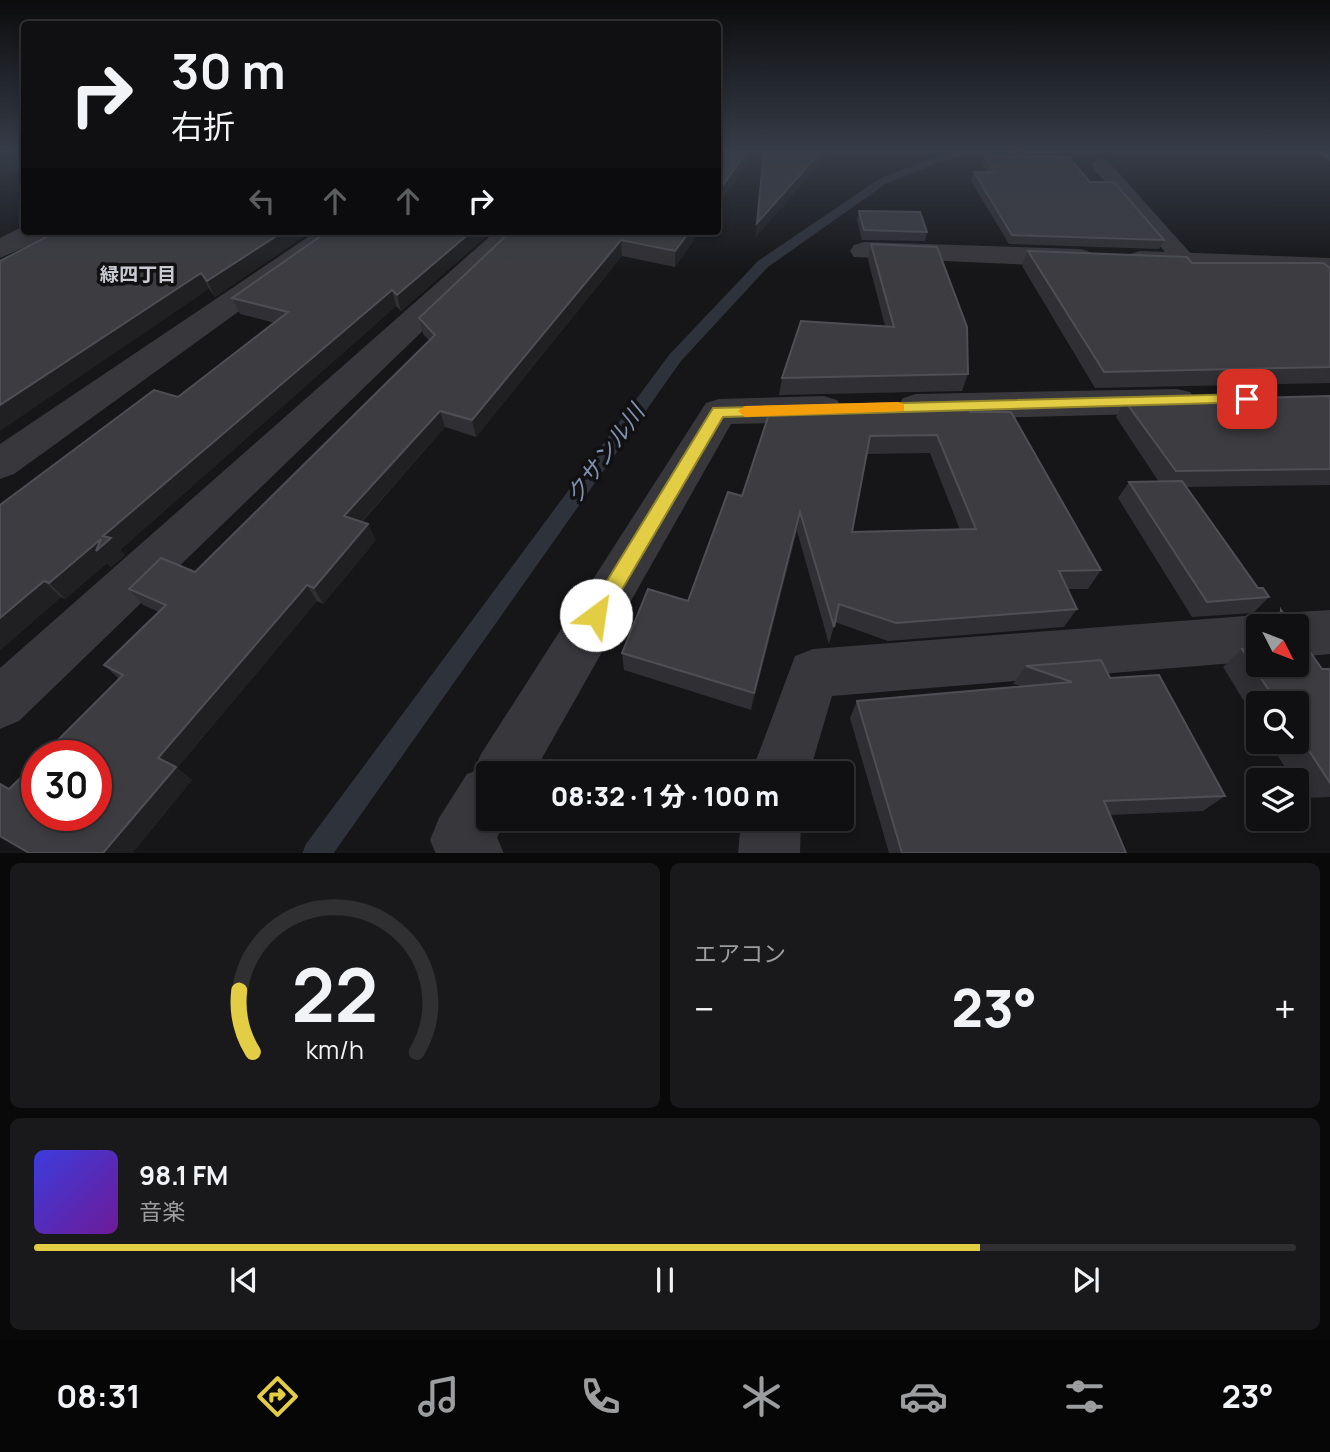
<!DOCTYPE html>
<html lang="ja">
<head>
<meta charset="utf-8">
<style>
  body { margin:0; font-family:Manrope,"Noto Sans JP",sans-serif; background:#19191b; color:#f1f3f6; height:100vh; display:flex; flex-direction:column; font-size:26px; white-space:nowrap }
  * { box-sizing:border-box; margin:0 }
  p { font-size:23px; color:#9c9d9f }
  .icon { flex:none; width:38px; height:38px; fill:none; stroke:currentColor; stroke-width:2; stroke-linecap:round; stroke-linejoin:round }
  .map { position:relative; height:853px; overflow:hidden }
  .panel { display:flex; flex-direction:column; gap:10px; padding:10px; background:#09090a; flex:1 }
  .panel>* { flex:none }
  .hud { position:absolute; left:21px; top:21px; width:700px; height:214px; border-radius:7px; box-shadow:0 4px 10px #0003,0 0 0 2px #303032; background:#101012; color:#f1f3f6; overflow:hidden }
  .needle { width:46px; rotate:132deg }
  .controls { position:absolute; left:1246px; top:614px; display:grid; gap:14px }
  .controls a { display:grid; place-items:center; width:63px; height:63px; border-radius:7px; background:#101012; box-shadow:0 4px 10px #0003,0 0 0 2px #303032; font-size:35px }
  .speed { position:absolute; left:21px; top:740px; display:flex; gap:14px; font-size:35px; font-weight:700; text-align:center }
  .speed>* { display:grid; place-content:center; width:91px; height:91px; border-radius:50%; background:#101012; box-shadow:0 4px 10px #0003,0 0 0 2px #303032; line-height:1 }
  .speed .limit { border:10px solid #d22; background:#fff; color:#111 }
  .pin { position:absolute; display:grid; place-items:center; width:60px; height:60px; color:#fff; margin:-30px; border-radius:14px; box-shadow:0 4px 10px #0006 }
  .me { position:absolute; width:77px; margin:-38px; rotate:31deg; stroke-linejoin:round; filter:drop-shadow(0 0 5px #0008) }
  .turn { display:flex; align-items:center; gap:24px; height:147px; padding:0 35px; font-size:32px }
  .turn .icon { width:91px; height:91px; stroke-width:2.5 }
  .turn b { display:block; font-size:49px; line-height:60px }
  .lanes { display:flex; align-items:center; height:66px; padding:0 35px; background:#0003; justify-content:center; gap:35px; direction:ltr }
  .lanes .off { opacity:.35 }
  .big { font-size:52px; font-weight:800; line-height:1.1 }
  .panel .card { flex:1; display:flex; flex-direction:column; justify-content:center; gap:10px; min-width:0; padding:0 24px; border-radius:10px; background:#19191b }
  .panel .dial { align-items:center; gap:0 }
  .dial svg { height:182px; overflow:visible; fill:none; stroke:#303032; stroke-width:7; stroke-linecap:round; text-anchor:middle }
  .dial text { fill:#f1f3f6; stroke:none }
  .song { display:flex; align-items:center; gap:21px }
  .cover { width:84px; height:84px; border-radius:10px; background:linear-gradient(135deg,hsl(240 70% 55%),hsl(280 70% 35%)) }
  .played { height:7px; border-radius:4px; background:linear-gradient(90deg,#e2cd44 75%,#303032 75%) }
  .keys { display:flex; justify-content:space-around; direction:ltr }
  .heat { display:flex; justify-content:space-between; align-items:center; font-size:38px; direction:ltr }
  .panel .tiles { flex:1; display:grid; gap:10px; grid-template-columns:1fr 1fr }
  .card:last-child { grid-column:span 2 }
  .trip { position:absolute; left:476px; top:761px; width:378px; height:70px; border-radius:7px; background:#101012; box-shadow:0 4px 10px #0003,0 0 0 2px #303032; font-weight:800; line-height:70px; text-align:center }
  .tabs { display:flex; height:112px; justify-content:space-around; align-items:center; background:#060607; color:#9c9d9f }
  .tabs .icon { width:49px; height:49px }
  .tabs .active { color:#e2cd44 }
  .tabs b { font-size:32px; color:#f1f3f6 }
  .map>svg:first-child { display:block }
  .green { fill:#1c221e }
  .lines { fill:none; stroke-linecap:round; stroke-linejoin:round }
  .stream { fill:#2d323b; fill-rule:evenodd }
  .lane { fill:#38373c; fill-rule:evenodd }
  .street { fill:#38373c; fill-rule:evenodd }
  .primary { fill:#54545b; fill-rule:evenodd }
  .wall { fill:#302f33; fill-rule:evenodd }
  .shaded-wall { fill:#202022 }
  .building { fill:#3d3d41; stroke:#4e4e54; stroke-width:2; fill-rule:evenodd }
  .route { fill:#e2cd44; stroke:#93852c; stroke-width:2 }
  .slow { fill:#f59e0b }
  .labels { text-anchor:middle; stroke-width:7; stroke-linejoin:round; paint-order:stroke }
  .far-neighbourhood-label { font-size:19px; font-weight:bold; fill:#cacad3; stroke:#111113 }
  .water-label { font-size:23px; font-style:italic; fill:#8392af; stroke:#111113 }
</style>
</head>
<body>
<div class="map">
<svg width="1330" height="854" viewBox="0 0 1330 854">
  <rect width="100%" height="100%" fill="#161618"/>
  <path class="green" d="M0,150h24v18l-24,10z"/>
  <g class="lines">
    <path class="stream" d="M963,150h19l-41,12 -54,21 -119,84 -87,94 -348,493h-31l4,-10 363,-489 89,-94 121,-82 54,-21z"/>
    <path class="lane" d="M1100,158l7,2 86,96 3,5 -3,5h-16l-84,-98 -2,-4z"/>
    <g class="street">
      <path d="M24,226v5h27l-4,6 -47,21v-20z"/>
      <path d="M317,231h33l-336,243 -14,5v-35z"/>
      <path d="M496,231h30l-507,490 -19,8v-61z"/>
      <path d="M864,242l216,7 10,3 5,6 -5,6 -10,3 -226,-10 -4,-6 4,-6z"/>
      <path d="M1140,251l190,7v18l-200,-10 -5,-6 5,-6z"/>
      <path d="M1177,389l13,3 6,9 -6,9 -13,3 -261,7 -13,-4 -6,-9 6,-9 13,-4z"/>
      <path d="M824,396l13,4 6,9 -6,9 -13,4 -93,2 -198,350h-45v45h19l-10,18 7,17h-68l-6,-14 9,-22 28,-44 6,-2 8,-18 225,-351 13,-4z"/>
      <path d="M1330,610v44l-33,3v-31h-39v35l-426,35 -23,78h-58l44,-118 18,-7 445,-34 19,9 2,-5 18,-7z"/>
      <path d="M741,819h60l-1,35h-62z"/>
    </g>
    <path class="primary" d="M1312,150h18v11z"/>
  </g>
  <g class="wall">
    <path d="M985,156l105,26 74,58 -5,9 -150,-5 -38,-63 3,-9h13l-5,-7z"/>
    <path d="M859,211l68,21 -2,9 -63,-1 -5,-20z"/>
    <path d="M45,231h267l-97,66 -6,-8 -161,-53z"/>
    <path d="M328,231h164l-91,80 -5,-5 -276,244 5,5 -14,12 -4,-4 -42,36 -4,-2 -61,53v-145l178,-108 97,-74 -35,-9 -8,-16z"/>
    <path d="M511,231h189l-25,36 -53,-11 -146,181 -31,-10 -83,95 14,18 -53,64 -6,-3 -140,167 15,12 -60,73h-103l-20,-64 110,-110 -15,-14 55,-53 -16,-7 -14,-16 66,-17 235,-231 -7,-7 -4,-16z"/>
    <path d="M871,244l97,130 -6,17 -183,4 3,-17 103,-52 -17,-66z"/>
    <path d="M1028,251l164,12 138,5v115l-235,5 -73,-122z"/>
    <path d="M1330,396v89l-144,2 72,101 11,9 -16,16 -61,4 -74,-119 11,-16h30l-43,-65 9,-16z"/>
    <path d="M771,408l199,4 131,158 -13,19h-20l9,20 -13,18 -176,14 -53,-19 -6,22 -32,-113 -46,179 -127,-40 -2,-17 66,-52 54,-105zM930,453l30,77 -108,2 14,-78z"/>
    <path d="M1281,610l11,16h-29z"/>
    <path d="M1242,649l80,20 8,1v127l-26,1 -7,-12v-6h-4l-24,-38h28v-38h-39v20l-35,-57z"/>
    <path d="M1026,666l84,12 115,118 -22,15 -93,4 16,38h-237l-39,-135 7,-17 164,-15 -8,-2z"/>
  </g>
  <g class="shaded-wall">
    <path d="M748,150h8l-38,56v-14z"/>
    <path d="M822,150h10l-77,88 2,-15z"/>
    <path d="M284,231h28l-97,66 -8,-16z"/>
    <path d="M472,231h20l-91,80 -4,-16z"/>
    <path d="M690,231h10l-25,36v-16z"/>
    <path d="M621,240l1,16 -146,181 -4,-17z"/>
    <path d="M201,273l8,16 -209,142v-26z"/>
    <path d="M392,290l4,16 -276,244 5,5 -14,12 -4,-4 -42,36 -16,-16z"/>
    <path d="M440,411l5,16 -93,105 -8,-16z"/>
    <path d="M800,512l-3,19 -46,179 3,-17z"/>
    <path d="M368,524l8,16 -53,64 -9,-16z"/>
    <path d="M44,581l17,16 -61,53v-32z"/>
    <path d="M307,585l10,16 -140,167 15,12 -60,73h-29l55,-95z"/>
  </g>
  <g class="building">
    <path d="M718,150h30l-30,42z"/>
    <path d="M764,150h58l-65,73z"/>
    <path d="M985,156l84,1 21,25h24l50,58 -152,-5 -38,-63h21z"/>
    <path d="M859,211l61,1 7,20 -63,-2z"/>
    <path d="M58,231h226l-77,50 -6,-8 -201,132v-144z"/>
    <path d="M328,231h144l-75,64 -5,-5 -289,246 8,2 -15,13 5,-12 -52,44 -5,-2 -44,37v-113l154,-115 24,7 110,-85 -56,-14z"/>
    <path d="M511,231h179l-15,20 -54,-11 -149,180 -32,-9 -96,105 24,8 -54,64 -7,-3 -149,173 18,9 -73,86h-74l-29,-17v-52l9,5 28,-27v54h59v-60h-54l81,-81 -19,-10 62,-60 -37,-16 32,-31 34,14 240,-237 -16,-17z"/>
    <path d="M871,244l66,3 30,80 1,47 -186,4 19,-57 93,6z"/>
    <path d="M1028,251l159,6 5,6h131l7,5v99l-226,5z"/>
    <path d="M1330,396v73l-154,2 -51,-70z"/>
    <path d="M969,403l1,9h41l90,158 -42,1 18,38 -181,14 -57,-19 -5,23 -34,-115 -46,181 -132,-40 26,-64 40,12 40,-109 14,4 29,-88zM937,435l39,94 -124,3 18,-96z"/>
    <path d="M1182,481l76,107h5l6,9 -62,5 -78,-120z"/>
    <path d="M1281,610l11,16h-11z"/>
    <path d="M1297,633l25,36h7l1,1v113l-33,-51v-28h-19l-36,-55 16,-2v18h39z"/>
    <path d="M1101,660l9,18 49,-3 66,121 -121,5 22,52h-224l-45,-152 215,-19 -46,-16z"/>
  </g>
  <linearGradient id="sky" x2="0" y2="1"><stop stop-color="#0c0c0d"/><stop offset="0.56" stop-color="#363c48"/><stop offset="1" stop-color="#363c48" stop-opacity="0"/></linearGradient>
  <rect width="1330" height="270" fill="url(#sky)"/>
  <path class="route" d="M1247,394l7,5 -2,3 -529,15 -120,205 -7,2 -7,-2 -3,-7 127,-207z"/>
  <path class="slow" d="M898,402l6,2v7l-159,6 -7,-6 7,-5z"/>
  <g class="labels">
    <g class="far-neighbourhood-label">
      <text x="138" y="281">緑四丁目</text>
    </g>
    <g class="water-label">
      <text transform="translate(605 454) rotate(-54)" y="8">クサンル川</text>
    </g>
  </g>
</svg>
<div class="controls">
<a><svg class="needle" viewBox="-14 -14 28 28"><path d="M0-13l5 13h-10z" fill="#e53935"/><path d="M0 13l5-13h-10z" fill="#9c9d9f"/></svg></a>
<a><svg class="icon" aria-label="search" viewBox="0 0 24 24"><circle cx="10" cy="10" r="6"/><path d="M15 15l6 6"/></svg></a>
<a><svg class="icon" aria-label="layers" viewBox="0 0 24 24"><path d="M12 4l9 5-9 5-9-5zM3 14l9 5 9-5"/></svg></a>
</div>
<div class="speed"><div class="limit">30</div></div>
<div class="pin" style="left:1247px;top:399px;background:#d93025"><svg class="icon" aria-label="arrive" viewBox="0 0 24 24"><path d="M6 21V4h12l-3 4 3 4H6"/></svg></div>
<svg class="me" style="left:596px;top:615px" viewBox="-20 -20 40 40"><circle r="19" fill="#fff"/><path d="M0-13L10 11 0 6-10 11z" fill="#e2cd44"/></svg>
<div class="trip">08:32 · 1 分 · 100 m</div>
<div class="hud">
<div class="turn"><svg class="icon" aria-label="right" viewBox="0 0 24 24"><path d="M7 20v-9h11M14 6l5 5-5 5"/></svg><div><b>30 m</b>右折</div></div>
<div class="lanes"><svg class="icon off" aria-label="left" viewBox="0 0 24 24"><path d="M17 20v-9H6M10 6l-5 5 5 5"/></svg><svg class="icon off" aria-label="ahead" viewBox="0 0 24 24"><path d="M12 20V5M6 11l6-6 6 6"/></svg><svg class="icon off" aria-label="ahead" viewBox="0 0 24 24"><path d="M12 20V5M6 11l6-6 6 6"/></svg><svg class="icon" aria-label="right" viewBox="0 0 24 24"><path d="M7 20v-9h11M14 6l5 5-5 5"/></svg></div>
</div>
</div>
<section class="panel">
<div class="tiles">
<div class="card dial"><svg viewBox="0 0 100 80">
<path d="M14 69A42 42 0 1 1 86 69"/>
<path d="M14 69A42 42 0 0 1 8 42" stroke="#e2cd44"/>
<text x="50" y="56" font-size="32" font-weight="700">22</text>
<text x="50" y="72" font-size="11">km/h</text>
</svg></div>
<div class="card"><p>エアコン</p>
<div class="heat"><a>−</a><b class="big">23°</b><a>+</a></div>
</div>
<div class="card">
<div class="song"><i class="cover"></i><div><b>98.1 FM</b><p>音楽</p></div></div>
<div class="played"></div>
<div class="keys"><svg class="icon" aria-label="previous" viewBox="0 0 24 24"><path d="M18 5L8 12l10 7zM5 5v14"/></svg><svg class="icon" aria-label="pause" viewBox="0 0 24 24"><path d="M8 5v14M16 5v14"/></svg><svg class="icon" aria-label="next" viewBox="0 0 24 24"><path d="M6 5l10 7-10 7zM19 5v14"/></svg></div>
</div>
</div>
</section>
<nav class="tabs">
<b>08:31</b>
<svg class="icon active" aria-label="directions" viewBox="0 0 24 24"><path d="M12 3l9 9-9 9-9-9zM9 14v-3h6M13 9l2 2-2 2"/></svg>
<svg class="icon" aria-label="music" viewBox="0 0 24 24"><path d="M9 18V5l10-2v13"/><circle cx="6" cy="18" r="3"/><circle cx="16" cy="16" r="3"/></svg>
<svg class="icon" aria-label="phone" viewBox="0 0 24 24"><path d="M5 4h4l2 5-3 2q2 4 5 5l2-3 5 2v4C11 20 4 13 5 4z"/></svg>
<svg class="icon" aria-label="climate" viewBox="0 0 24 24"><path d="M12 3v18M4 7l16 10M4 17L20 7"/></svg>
<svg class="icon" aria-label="car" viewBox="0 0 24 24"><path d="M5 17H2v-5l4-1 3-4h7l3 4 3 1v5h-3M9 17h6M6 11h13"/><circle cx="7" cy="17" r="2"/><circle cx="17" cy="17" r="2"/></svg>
<svg class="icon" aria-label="filters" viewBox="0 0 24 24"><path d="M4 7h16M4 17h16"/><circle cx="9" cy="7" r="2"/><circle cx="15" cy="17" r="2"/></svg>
<b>23°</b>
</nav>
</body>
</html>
